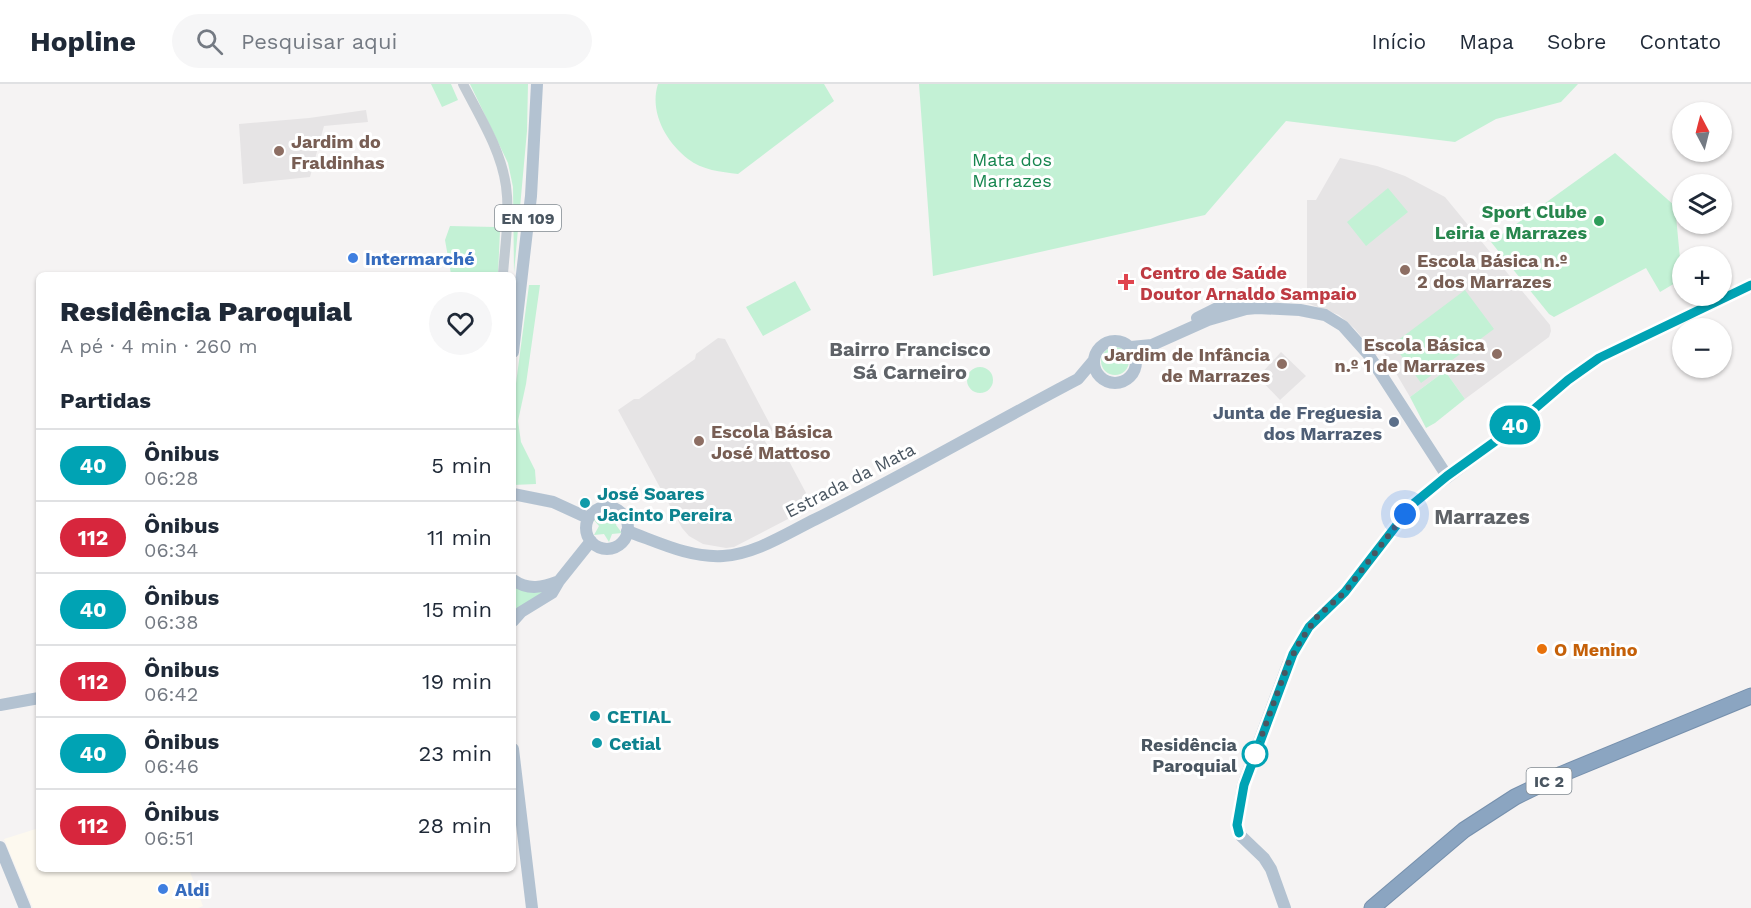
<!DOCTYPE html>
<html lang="pt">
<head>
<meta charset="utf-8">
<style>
	body { margin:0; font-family:"Work Sans",sans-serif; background:#f6f6f7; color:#1f2937; height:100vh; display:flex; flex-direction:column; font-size:22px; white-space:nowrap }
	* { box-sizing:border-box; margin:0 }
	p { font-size:20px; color:#747a83 }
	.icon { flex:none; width:33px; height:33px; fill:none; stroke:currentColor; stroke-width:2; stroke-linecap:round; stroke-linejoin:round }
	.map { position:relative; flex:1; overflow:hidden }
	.details { position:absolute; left:36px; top:188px; width:480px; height:600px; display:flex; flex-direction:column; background:#fff; border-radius:9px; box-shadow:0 2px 4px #0004 }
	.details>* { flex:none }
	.badge { padding:0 12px; border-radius:20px; font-size:21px; line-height:39px }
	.needle { width:39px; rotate:353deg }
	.tools { position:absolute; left:1672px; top:18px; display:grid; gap:12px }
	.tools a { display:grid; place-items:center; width:60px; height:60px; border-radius:50%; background:#fff; box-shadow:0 2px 4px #0004; font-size:30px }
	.you { position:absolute; width:30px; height:30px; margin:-15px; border:4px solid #fff; border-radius:50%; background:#1a73e8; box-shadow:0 0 0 9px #1a73e833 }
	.map>.badge { position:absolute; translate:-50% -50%; box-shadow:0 0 0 3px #fff }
	h2 { padding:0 24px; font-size:22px; line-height:54px }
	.round { display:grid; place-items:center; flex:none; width:63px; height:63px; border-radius:32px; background:#f6f6f7 }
	.headline { display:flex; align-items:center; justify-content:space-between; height:102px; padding:0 24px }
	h1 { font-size:28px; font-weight:800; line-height:45px }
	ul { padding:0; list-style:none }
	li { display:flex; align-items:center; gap:18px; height:72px; padding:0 24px; border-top:2px solid #e0e1e3 }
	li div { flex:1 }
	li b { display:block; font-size:22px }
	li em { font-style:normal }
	li .badge { min-width:66px; font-weight:700; text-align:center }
	header { display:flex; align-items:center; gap:36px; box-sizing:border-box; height:84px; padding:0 30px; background:#fff; border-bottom:2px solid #e0e1e3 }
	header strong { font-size:28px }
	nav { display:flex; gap:33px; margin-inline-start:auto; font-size:21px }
	.search { width:420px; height:54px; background:#f6f6f7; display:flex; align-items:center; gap:15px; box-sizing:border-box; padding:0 21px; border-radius:33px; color:#747a83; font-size:22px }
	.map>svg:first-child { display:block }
	.commercial { fill:#fdf9ef }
	.education { fill:#e6e4e5 }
	.green { fill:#c3f1d5 }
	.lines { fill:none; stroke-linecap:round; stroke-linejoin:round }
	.highway-casing { stroke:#7690ad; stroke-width:17 }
	.minor { stroke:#c1cad2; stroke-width:10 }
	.major { stroke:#b3c2d1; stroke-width:12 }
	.highway { stroke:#8ba5c1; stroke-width:15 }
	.line-casing { stroke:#fff; stroke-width:14 }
	.line { stroke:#00a3b4; stroke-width:9 }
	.walk { stroke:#4a5661; stroke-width:6; stroke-dasharray:0 10.8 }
	.education-dot { fill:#8d6e63; stroke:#fff; stroke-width:2 }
	.leisure-dot { fill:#2e9e5b; stroke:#fff; stroke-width:2 }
	.shop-dot { fill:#3f7fe0; stroke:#fff; stroke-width:2 }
	.health-dot { fill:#e0444e; stroke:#fff; stroke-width:2 }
	.service-dot { fill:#5c6f8a; stroke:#fff; stroke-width:2 }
	.culture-dot { fill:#0f9aa8; stroke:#fff; stroke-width:2 }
	.food-dot { fill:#e8710a; stroke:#fff; stroke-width:2 }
	.stop-dot { fill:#fff; stroke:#00a3b4; stroke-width:3 }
	.labels { text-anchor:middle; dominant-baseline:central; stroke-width:6; stroke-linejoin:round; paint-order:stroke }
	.shield { fill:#fff; stroke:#808990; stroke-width:1.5 }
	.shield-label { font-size:16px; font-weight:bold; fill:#4a5661 }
	.education-label { font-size:18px; font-weight:bold; fill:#785e54; stroke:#fff; text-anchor:start }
	.park-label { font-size:18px; fill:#17864f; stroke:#fff }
	.leisure-label { font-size:18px; font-weight:bold; fill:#27864d; stroke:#fff; text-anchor:end }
	.shop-label { font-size:18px; font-weight:bold; fill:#366cbe; stroke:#fff; text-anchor:start }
	.health-label { font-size:18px; font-weight:bold; fill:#be3a42; stroke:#fff; text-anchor:start }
	.service-label { font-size:18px; font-weight:bold; fill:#4e5e75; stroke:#fff; text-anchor:end }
	.street-label { font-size:18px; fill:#4a5661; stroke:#fff }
	.culture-label { font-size:18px; font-weight:bold; fill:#0d838f; stroke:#fff; text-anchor:start }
	.food-label { font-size:18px; font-weight:bold; fill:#c56008; stroke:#fff; text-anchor:start }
	.stop-label { font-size:18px; font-weight:bold; fill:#4a5661; stroke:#fff; text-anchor:end }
	.neighbourhood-label { font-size:20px; font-weight:bold; fill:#5f6368; stroke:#fff }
	.quarter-label { font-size:21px; font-weight:bold; fill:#5f6368; stroke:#fff }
</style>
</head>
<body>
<header>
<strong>Hopline</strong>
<div class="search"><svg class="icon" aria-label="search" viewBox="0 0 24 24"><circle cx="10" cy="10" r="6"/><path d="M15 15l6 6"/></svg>Pesquisar aqui</div>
<nav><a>Início</a><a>Mapa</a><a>Sobre</a><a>Contato</a></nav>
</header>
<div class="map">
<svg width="1751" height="824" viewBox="0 0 1751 824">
	<rect width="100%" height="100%" fill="#f5f3f3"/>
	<path class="commercial" d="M 39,744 L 39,784 L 189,785 L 203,822 L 198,824 L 33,824 L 4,755 Z"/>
	<path class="education" d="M 366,26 L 368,38 L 324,42 L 310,93 L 243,100 L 239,40 L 309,34 Z
		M 1340,74 L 1377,82 L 1405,92 L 1445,113 L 1550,241 L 1551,247 L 1549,253 L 1465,315 L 1445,287 L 1410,313 L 1383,267 L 1376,271 L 1355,245 L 1339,231 L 1307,219 L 1307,116 L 1316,116 Z
		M 718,254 L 725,255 L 773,346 L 762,352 L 772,369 L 782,364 L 813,422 L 734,463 L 726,464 L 703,460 L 689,452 L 682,444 L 618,326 L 634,315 L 639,315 L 695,275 L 696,270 Z
		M 1281,268 L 1306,292 L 1280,316 L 1258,293 Z"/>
	<path class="green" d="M 431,0 L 451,0 L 458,16 L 442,23 Z
		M 470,0 L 528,0 L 527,47 L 514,189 L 513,103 L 508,79 Z
		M 658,0 L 824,0 L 834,17 L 738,90 C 721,88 702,86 688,75 C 666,58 649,28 658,0 Z
		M 919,0 L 1578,0 L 1561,18 L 1496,35 L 1455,58 L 1286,37 L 1205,131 L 933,192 Z
		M 1615,69 L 1675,122 L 1682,195 L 1660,208 L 1646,184 L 1554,233 L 1549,230 L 1491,158 Z
		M 1388,104 L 1408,128 L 1366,162 L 1347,138 Z
		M 450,142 L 495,143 L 500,147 L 498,190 L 451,190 L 445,156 Z
		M 795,197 L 811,226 L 763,252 L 746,223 Z
		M 529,201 L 540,201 L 526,300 L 518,337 L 521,358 L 535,386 L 536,400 L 513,401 L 513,322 Z
		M 1465,206 L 1494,245 L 1421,299 L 1393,260 Z
		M1101 277a14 14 0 1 1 28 0a14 14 0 1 1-28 0Z
		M967 296a13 13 0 1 1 26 0a13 13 0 1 1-26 0Z
		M 1445,287 L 1465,315 L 1435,339 L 1426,344 L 1410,313 Z
		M 606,428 L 610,434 L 619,433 L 616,441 L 622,449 L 612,450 L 609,458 L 604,450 L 594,451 L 599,442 L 593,435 L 602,435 Z
		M 513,502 L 546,506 L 513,529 Z"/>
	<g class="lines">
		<g class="highway-casing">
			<path id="highway" d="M 1372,824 L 1464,746 L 1515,713 L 1562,690 L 1751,612"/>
		</g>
		<path class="minor" d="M 463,0 C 480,33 501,66 506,102 C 510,131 505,162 503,190"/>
		<path class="major" d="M 1197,234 L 1221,222 L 1239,220
			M1094 278a21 21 0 1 1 42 0a21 21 0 1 1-42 0Z
			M 1131,263 L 1152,261 L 1208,236 L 1246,225 L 1257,224 L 1300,226 L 1325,231 L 1343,242 L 1368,270 L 1447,392
			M 513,268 L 531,112 L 537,0
			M 513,410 L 553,418 L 588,434
			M586 444a21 21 0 1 1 42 0a21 21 0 1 1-42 0Z
			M 627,447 C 658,458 689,474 723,472 C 756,470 787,449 816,435 C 905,391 990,341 1078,295 L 1094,276
			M 513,496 C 529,507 543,503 559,497
			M 513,537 L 521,528 L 552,509 L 559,497 L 591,457
			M 0,621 L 39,614
			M 513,665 L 532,824
			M 0,763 L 25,824
			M 1285,824 L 1271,785 L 1264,774 L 1241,752 L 1237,741 L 1243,701 L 1288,580 L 1309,543 L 1345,508 L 1417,416 L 1504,351 L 1568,296 L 1599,274 L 1751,201"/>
		<use href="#highway" class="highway"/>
	</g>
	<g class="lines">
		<g class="line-casing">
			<path id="line" d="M 1239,749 L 1237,741 L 1244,701 L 1293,570 L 1309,543 L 1345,508 L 1413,420 L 1447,392 L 1504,351 L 1568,296 L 1599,274 L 1751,201"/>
		</g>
		<use href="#line" class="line"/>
		<path class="walk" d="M 1255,670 L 1288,580 L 1301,556 L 1317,533 L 1345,508 L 1405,430"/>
	</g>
	<g class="education-dot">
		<circle cx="279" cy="67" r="6"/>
		<circle cx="1405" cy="186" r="6"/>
		<circle cx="1497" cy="270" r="6"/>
		<circle cx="1282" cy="280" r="6"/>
		<circle cx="699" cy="357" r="6"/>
	</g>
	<circle class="leisure-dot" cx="1599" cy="137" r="6"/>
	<g class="shop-dot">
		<circle cx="353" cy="174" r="6"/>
		<circle cx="163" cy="805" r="6"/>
	</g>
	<path class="health-dot" d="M1123 189h6v6h6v6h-6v6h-6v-6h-6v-6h6z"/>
	<circle class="service-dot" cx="1394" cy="338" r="6"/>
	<g class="culture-dot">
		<circle cx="585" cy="419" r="6"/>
		<circle cx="595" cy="632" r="6"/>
		<circle cx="597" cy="659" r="6"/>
	</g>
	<circle class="food-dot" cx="1542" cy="565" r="6"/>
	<circle class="stop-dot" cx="1255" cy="670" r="12"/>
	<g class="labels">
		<g class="shield">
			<rect x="495" y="121" width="66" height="26" rx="4.5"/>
			<rect x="1526.5" y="684" width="45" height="26" rx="4.5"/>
		</g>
		<g class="shield-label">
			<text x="528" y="134">EN 109</text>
			<text x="1549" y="697">IC 2</text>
		</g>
		<g class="education-label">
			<text x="291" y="57">Jardim do<tspan x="291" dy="21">Fraldinhas</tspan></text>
			<text x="1417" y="176">Escola Básica n.º<tspan x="1417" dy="21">2 dos Marrazes</tspan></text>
			<text x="1485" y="260" text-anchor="end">Escola Básica<tspan x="1485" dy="21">n.º 1 de Marrazes</tspan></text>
			<text x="1270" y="270" text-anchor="end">Jardim de Infância<tspan x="1270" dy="21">de Marrazes</tspan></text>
			<text x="711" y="347">Escola Básica<tspan x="711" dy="21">José Mattoso</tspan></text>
		</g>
		<g class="park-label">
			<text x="1012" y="75">Mata dos<tspan x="1012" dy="21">Marrazes</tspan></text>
		</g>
		<g class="leisure-label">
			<text x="1587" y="127">Sport Clube<tspan x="1587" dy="21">Leiria e Marrazes</tspan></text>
		</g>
		<g class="shop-label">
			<text x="365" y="174">Intermarché</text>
			<text x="175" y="805">Aldi</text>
		</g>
		<g class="health-label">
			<text x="1140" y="188">Centro de Saúde<tspan x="1140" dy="21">Doutor Arnaldo Sampaio</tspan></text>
		</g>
		<g class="service-label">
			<text x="1382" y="328">Junta de Freguesia<tspan x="1382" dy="21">dos Marrazes</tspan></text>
		</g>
		<g class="street-label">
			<text transform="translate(850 396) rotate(-27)">Estrada da Mata</text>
		</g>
		<g class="culture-label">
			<text x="597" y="409">José Soares<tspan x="597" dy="21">Jacinto Pereira</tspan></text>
			<text x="607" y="632">CETIAL</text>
			<text x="609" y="659">Cetial</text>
		</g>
		<g class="food-label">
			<text x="1554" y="565">O Menino</text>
		</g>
		<g class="stop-label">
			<text x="1237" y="660">Residência<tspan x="1237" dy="21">Paroquial</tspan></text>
		</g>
		<g class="neighbourhood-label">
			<text x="910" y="265">Bairro Francisco<tspan x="910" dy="23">Sá Carneiro</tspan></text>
		</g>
		<g class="quarter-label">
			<text x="1482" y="432">Marrazes</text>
		</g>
	</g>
</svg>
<div class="tools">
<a><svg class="needle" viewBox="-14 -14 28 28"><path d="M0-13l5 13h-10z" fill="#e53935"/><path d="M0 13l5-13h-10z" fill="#747a83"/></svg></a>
<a><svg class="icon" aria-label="layers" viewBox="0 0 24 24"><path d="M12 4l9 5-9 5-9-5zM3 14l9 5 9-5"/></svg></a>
<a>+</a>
<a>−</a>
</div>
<div class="you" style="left:1405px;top:430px"></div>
<b class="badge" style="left:1515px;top:341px;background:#00a3b4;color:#fff">40</b>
<section class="details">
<div class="headline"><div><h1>Residência Paroquial</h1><p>A pé · 4 min · 260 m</p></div><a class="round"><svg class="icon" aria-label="heart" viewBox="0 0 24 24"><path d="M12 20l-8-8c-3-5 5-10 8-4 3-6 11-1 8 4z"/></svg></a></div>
<h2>Partidas</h2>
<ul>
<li><span class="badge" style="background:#00a3b4;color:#fff">40</span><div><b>Ônibus</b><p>06:28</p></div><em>5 min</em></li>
<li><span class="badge" style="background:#d7263d;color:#fff">112</span><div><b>Ônibus</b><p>06:34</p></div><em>11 min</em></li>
<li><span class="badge" style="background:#00a3b4;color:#fff">40</span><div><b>Ônibus</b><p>06:38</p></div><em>15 min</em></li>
<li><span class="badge" style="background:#d7263d;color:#fff">112</span><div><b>Ônibus</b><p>06:42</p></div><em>19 min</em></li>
<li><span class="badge" style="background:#00a3b4;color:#fff">40</span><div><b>Ônibus</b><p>06:46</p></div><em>23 min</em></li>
<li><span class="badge" style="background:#d7263d;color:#fff">112</span><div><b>Ônibus</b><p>06:51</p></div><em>28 min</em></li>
</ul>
</section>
</div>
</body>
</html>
